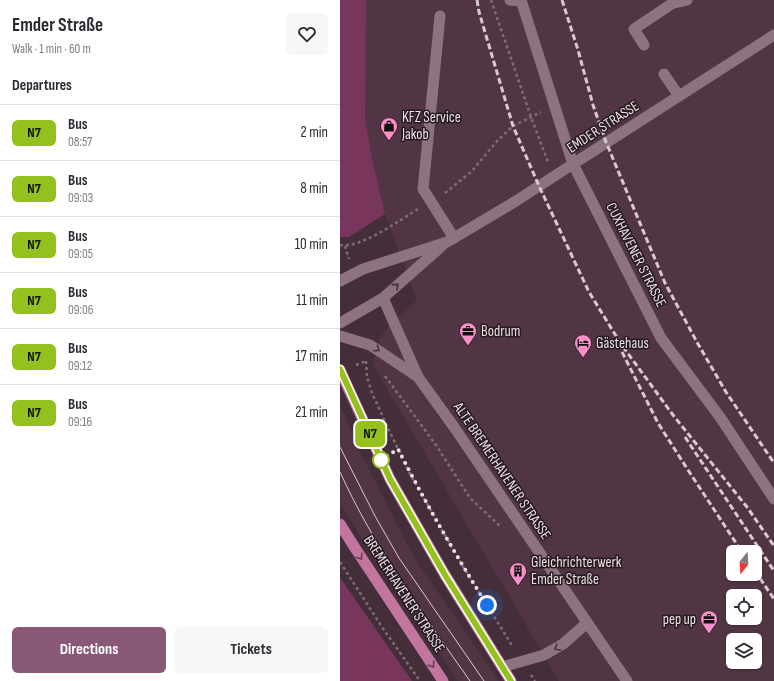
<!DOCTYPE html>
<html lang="en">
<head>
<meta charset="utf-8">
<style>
	body { margin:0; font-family:"Sofia Sans Condensed",sans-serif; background:#f7f7f7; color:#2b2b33; height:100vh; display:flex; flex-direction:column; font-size:15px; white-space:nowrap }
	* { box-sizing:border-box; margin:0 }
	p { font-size:13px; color:#7c7c81 }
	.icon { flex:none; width:22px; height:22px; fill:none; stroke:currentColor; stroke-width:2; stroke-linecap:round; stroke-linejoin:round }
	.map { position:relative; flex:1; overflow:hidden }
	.panel { display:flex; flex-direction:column; background:#fff; width:340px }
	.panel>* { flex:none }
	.badge { padding:0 8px; border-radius:6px; font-size:14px; line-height:26px }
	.needle { width:26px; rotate:197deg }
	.buttons { position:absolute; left:386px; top:545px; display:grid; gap:8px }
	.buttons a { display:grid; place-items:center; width:36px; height:36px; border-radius:6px; background:#fff; box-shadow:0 1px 3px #0004; font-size:20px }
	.you { position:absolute; width:20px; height:20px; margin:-10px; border:3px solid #fff; border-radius:50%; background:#1a73e8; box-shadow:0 0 0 6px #1a73e833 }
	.map>.badge { position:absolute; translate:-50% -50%; box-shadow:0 0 0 2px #fff }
	h2 { padding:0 12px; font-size:15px; line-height:36px }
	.round { display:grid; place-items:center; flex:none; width:42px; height:42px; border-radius:6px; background:#f7f7f7 }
	.headline { display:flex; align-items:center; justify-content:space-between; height:68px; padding:0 12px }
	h1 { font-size:19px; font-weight:700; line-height:30px }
	.cta { display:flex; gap:8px; margin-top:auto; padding:8px 12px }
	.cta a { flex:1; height:46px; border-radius:6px; background:#885876; color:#fff; font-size:16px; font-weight:700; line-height:46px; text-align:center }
	.cta a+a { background:#f7f7f7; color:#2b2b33 }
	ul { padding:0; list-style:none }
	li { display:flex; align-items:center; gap:12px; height:56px; padding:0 12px; border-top:1px solid #e1e1e2 }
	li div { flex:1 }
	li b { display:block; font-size:15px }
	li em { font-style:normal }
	li .badge { min-width:44px; font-weight:700; text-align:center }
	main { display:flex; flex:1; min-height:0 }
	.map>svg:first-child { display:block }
	.built { fill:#523544; fill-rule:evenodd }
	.green { fill:#79365c }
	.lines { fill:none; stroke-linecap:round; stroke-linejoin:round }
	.path { stroke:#7f6c76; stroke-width:2.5; stroke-dasharray:3 3; stroke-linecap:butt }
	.service { stroke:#8c737f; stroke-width:11 }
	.minor { stroke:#8c737f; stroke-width:11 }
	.tertiary { stroke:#8c737f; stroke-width:11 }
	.primary { stroke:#c2769f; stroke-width:11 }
	.tram { stroke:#d8c9d1; stroke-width:1 }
	.rail { stroke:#d8c9d1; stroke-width:3; stroke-dasharray:6 3; stroke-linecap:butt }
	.oneway { stroke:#43353c }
	.oneway2 { stroke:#633f52 }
	.line-casing { stroke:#fff; stroke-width:9 }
	.line { stroke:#95c11f; stroke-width:6 }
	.walk { stroke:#ecdee5; stroke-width:4; stroke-dasharray:0 7.2 }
	.stop-dot { fill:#fff; stroke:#95c11f; stroke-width:2 }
	.labels { text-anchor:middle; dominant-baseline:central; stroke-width:3; stroke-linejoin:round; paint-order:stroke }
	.poi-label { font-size:15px; fill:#ecdee5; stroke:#241a1f; text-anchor:start }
	.street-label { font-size:15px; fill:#ecdee5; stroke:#241a1f }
</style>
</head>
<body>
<main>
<section class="panel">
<div class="headline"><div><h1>Emder Straße</h1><p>Walk · 1 min · 60 m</p></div><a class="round"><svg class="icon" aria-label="heart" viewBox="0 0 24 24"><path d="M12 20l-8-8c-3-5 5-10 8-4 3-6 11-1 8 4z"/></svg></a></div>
<h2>Departures</h2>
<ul>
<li><span class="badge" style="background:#95c11f;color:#111">N7</span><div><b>Bus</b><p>08:57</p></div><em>2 min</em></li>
<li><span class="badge" style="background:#95c11f;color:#111">N7</span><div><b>Bus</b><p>09:03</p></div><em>8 min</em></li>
<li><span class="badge" style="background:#95c11f;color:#111">N7</span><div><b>Bus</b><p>09:05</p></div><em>10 min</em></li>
<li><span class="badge" style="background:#95c11f;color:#111">N7</span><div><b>Bus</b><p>09:06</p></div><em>11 min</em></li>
<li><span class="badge" style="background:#95c11f;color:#111">N7</span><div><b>Bus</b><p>09:12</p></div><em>17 min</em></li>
<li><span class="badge" style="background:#95c11f;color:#111">N7</span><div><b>Bus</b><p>09:16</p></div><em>21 min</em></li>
</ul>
<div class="cta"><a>Directions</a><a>Tickets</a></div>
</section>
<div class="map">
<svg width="434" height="681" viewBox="0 0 434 681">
	<rect width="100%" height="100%" fill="#432e39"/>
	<path class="built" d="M 0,0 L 434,0 L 434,681 L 219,681 L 33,365 L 38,343 L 45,330 L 77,300 L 45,214 L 9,237 L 0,237 ZM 393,552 L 415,552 L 415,574 L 393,574 ZM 393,596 L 415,596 L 415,618 L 393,618 ZM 393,640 L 415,640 L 415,662 L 393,662 Z
		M 0,404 L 20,451 L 73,556 L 159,681 L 118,681 L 30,553 L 0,502 Z"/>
	<path class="green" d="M 0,0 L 26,0 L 25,119 L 32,159 L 45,214 L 9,237 L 0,237 Z
		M 0,579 L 1,579 L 72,681 L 0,681 Z"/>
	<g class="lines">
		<path class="path" d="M 151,0 L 191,117 L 208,162
			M 105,193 L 131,172 L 158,140 L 173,126 L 201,112
			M 0,245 C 20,249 60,220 78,209
			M 5,246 L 9,259
			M 26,361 L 27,377 L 32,393 L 47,426 L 69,472 L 122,565 L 173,647
			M 16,365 L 26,361
			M 45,376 L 96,445 L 130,498 L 161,527
			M 0,562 L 42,627 L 80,681
			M 191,675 L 195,681"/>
		<path class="service" d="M 170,0 L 181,1
			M 100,16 L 83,189 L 114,238
			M 304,45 L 294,29 L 333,3 L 347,0
			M 324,74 L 339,96
			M 43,298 L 78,377 L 114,427 L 287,681
			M 0,336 L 30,345 L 78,377
			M 162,667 L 204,655 L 223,644 L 247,623"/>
		<path class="minor" d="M 434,35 L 233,164 L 321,338 L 380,417 L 434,499"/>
		<path class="tertiary" d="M 0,281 L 23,269 L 107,242 L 176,201 L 233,164 L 181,0
			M 0,323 L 43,298 L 103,245"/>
		<path class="primary" d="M 0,370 L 50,479 L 105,575 L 171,681
			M 0,524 L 15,548 L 103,681"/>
		<path class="tram" d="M 0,447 L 35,516 L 59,558 L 144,681
			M 0,472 C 34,547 83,614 130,681"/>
		<path class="rail" d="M 137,0 L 139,12 L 173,126 L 199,186 L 249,292 L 281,344 L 333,415 L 407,507 L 434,546
			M 222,0 L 238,50 L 253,105 L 266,142 L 325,283 L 358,344 L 386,392 L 434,463
			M 282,352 L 318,423 L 348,470 L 402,552
			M 345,437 L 434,571
			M 415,571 L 434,599"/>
	</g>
	<defs><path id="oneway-chevron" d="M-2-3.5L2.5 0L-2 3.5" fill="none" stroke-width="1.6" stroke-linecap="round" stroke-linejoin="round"/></defs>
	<g class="oneway">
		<use href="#oneway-chevron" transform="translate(56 286) rotate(-41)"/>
		<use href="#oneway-chevron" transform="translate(37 349) rotate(34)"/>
		<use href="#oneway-chevron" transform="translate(217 648) rotate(149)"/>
	</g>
	<g class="oneway2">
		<use href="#oneway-chevron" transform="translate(20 557) rotate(57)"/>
		<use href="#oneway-chevron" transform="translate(92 665) rotate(56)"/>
	</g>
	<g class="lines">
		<g class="line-casing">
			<path id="line" d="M 0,369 L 50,479 L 105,575 L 171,681"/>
		</g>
		<use href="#line" class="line"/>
		<path class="walk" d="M 41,460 L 58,449 C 85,502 115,554 147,605"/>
	</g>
	<defs>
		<g id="shop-pin" transform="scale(0.9)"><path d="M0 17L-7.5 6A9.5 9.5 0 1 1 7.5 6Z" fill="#f98fc8" stroke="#241a1f"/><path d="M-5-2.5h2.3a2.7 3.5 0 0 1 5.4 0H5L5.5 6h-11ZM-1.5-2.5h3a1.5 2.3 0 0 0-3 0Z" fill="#111"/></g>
		<g id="office-pin" transform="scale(0.9)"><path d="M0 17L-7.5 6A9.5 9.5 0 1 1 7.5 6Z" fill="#f98fc8" stroke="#241a1f"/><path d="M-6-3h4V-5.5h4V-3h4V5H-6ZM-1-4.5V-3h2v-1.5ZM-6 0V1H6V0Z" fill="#111"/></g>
		<g id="hotel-pin" transform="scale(0.9)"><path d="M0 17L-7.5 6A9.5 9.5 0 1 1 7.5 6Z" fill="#f98fc8" stroke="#241a1f"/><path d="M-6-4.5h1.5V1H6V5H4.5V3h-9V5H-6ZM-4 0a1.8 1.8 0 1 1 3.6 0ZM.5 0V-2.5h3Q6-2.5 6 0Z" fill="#111"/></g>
		<g id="building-pin" transform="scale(0.9)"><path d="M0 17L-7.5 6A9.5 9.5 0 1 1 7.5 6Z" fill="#f98fc8" stroke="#241a1f"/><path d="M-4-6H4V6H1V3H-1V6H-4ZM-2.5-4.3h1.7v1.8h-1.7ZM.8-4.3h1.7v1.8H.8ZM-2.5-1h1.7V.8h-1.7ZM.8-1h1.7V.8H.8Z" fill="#111"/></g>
	</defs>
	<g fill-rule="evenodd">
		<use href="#shop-pin" x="49" y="126"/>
		<use href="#office-pin" x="128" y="331"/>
		<use href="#hotel-pin" x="243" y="343"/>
		<use href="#building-pin" x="178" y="571"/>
		<use href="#office-pin" x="369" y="619"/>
	</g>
	<circle class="stop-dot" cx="41" cy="460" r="8"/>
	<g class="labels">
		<g class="poi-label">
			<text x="62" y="117">KFZ Service<tspan x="62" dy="17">Jakob</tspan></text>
			<text x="141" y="331">Bodrum</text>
			<text x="256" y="343">Gästehaus</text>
			<text x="191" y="562">Gleichrichterwerk<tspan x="191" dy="17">Emder Straße</tspan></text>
			<text x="356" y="619" text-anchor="end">pep up</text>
		</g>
		<g class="street-label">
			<text transform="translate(263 127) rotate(-33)">EMDER STRASSE</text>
			<text transform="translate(296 255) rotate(63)">CUXHAVENER STRASSE</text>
			<text transform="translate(162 471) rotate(56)">ALTE BREMERHAVENER STRASSE</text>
			<text transform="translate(64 594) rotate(57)">BREMERHAVENER STRASSE</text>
		</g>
	</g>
</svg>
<div class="buttons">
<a><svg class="needle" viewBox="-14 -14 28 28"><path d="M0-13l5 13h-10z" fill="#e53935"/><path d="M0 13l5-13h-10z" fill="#7c7c81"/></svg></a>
<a><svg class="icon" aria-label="locate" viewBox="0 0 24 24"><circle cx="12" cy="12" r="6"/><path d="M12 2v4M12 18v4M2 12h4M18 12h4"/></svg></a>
<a><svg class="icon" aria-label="layers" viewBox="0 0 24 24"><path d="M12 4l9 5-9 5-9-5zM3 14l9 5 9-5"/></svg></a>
</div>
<div class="you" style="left:147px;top:605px"></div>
<b class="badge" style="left:30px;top:434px;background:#95c11f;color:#111">N7</b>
</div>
</main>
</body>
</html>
